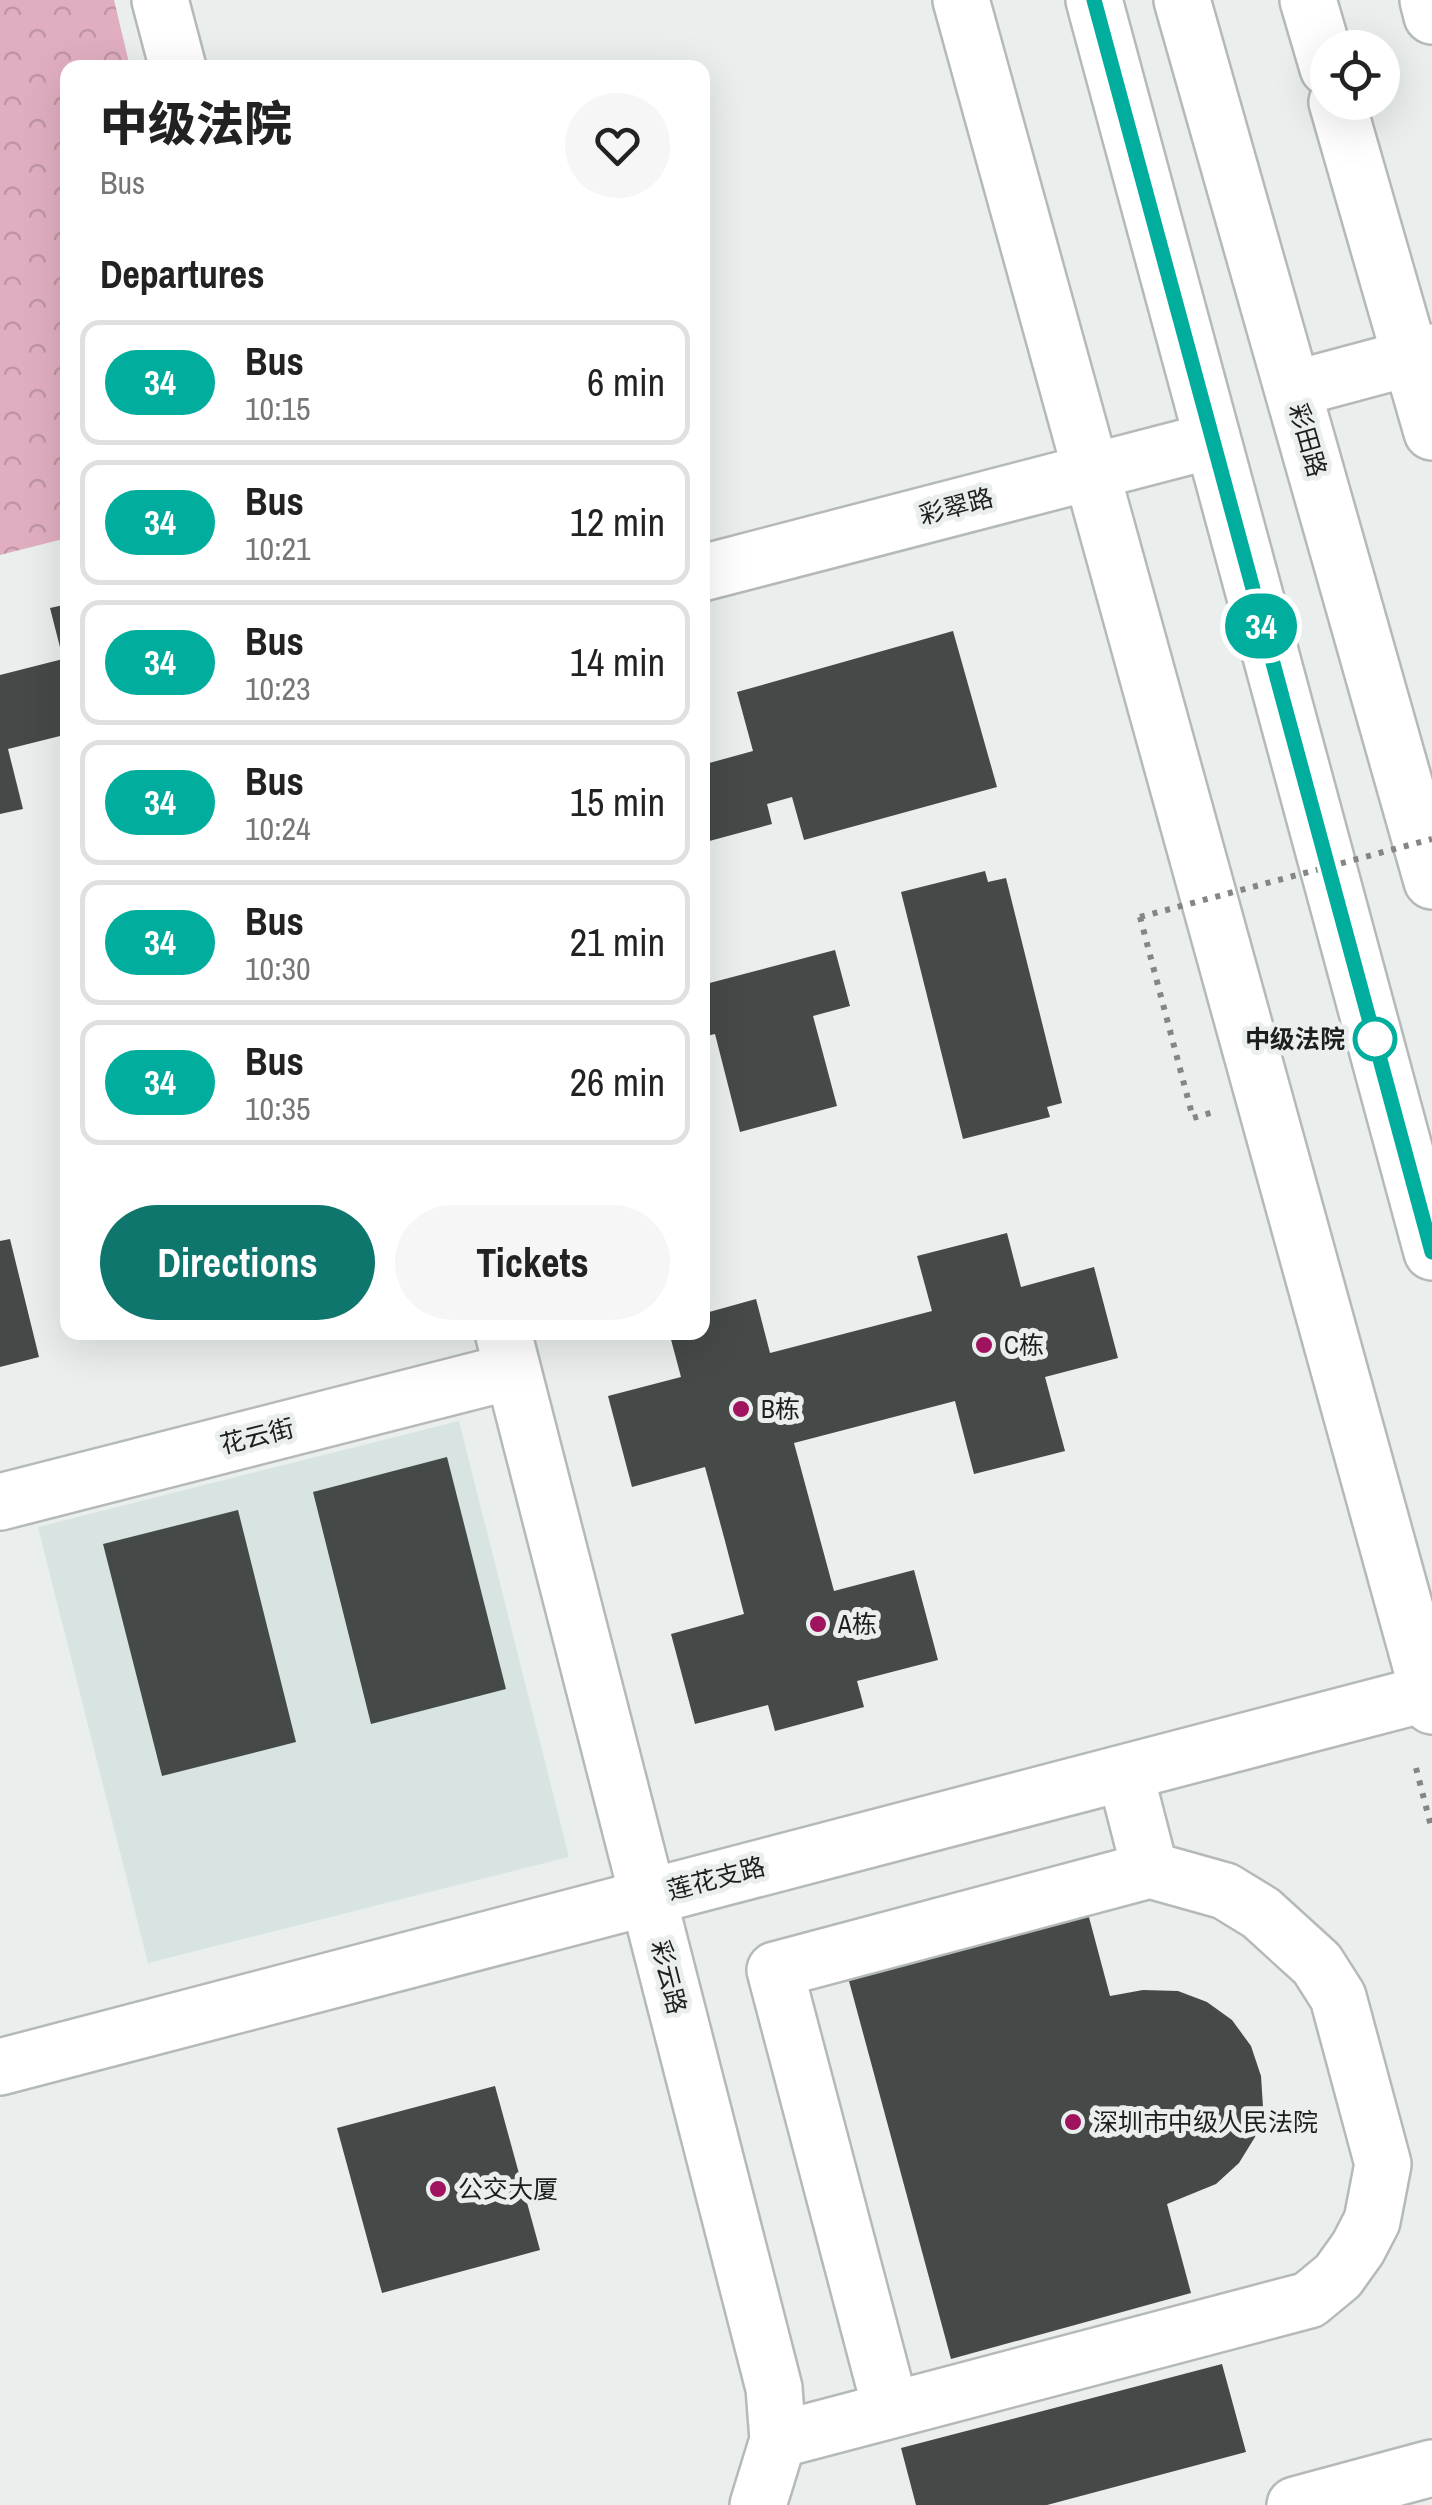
<!DOCTYPE html>
<html lang="en">
<head>
<meta charset="utf-8">
<style>
	body { margin:0; font-family:"Archivo Narrow","Noto Sans SC",sans-serif; background:#f6f6f6; color:#222; height:100vh; display:flex; flex-direction:column; font-size:38px; white-space:nowrap }
	* { box-sizing:border-box; margin:0 }
	p { font-size:32px; color:#767676 }
	.icon { flex:none; width:55px; height:55px; fill:none; stroke:currentColor; stroke-width:2; stroke-linecap:round; stroke-linejoin:round }
	.map { position:relative; flex:1; overflow:hidden }
	.details { position:absolute; left:60px; top:60px; width:650px; height:1280px; display:flex; flex-direction:column; background:#fff; border-radius:20px; box-shadow:0 10px 40px #0002 }
	.details>* { flex:none }
	.badge { padding:0 20px; border-radius:32px; font-size:35px; line-height:65px }
	.buttons { position:absolute; left:1310px; top:30px; display:grid; gap:20px }
	.buttons a { display:grid; place-items:center; width:90px; height:90px; border-radius:50%; background:#fff; box-shadow:0 10px 40px #0002; font-size:50px }
	.map>.badge { position:absolute; translate:-50% -50%; box-shadow:0 0 0 5px #fff }
	h2 { padding:0 40px; font-size:38px; line-height:90px }
	.round { display:grid; place-items:center; flex:none; width:105px; height:105px; border-radius:52px; background:#f6f6f6 }
	.overview { display:flex; align-items:center; justify-content:space-between; height:170px; padding:0 40px }
	h1 { font-size:48px; font-weight:800; line-height:75px }
	.action { display:flex; gap:20px; margin-top:auto; padding:20px 40px }
	.action a { flex:1; height:115px; border-radius:60px; background:#0f766e; color:#fff; font-size:40px; font-weight:800; line-height:115px; text-align:center }
	.action a+a { background:#f6f6f6; color:#222 }
	ul { padding:0; list-style:none }
	li { display:flex; align-items:center; gap:30px; height:125px; margin:0 20px 15px; padding:0 20px; border:5px solid #e0e0e0; border-radius:20px }
	li div { flex:1 }
	li b { display:block; font-size:38px }
	li em { font-style:normal }
	li .badge { min-width:110px; font-weight:700; text-align:center }
	.map>svg:first-child { display:block }
	.built { fill:#d7e4e2 }
	.park { fill:url(#park-crowns) }
	.building { fill:#454948 }
	.lines { fill:none; stroke-linecap:round; stroke-linejoin:round }
	.minor-casing { stroke:#b5b9b8; stroke-width:60 }
	.major-casing { stroke:#b5b9b8; stroke-width:60 }
	.path { stroke:#838685; stroke-width:6; stroke-dasharray:5 8; stroke-linecap:butt }
	.minor { stroke:#fff; stroke-width:55 }
	.major { stroke:#fff; stroke-width:55 }
	.path-bridge { stroke:#838685; stroke-width:6; stroke-dasharray:5 8; stroke-linecap:butt }
	.line-casing { stroke:#fff; stroke-width:22 }
	.line { stroke:#01ad9c; stroke-width:15 }
	.stop-dot { fill:#fff; stroke:#01ad9c; stroke-width:5 }
	.poi-dot { fill:#9f135f; stroke:#eaeeed; stroke-width:4 }
	.labels { text-anchor:middle; dominant-baseline:central; stroke-width:10; stroke-linejoin:round; paint-order:stroke }
	.street-label { font-size:25px; fill:#1d1f1e; stroke:#eaeeed }
	.stop-label { font-size:25px; font-weight:bold; fill:#1d1f1e; stroke:#eaeeed; text-anchor:end }
	.poi-label { font-size:25px; fill:#1d1f1e; stroke:#eaeeed; text-anchor:start }
</style>
</head>
<body>
<div class="map">
<svg width="1432" height="2505" viewBox="0 0 1432 2505">
	<defs>
		<pattern id="park-crowns" width="20" height="18" patternUnits="userSpaceOnUse" patternTransform="scale(2.5)"><rect width="20" height="18" fill="#e1aec1"/><path d="M2 6a3 3 0 1 1 6 0M12 15a3 3 0 1 1 6 0" fill="none" stroke="#c195a5"/></pattern>
	</defs>
	<rect width="100%" height="100%" fill="#eaeeed"/>
	<path class="built" d="M 459,1421 L 569,1857 L 148,1963 L 38,1527 Z"/>
	<path class="park" d="M 0,0 L 114,0 L 130,67 L 68,68 L 67,538 L 0,555 Z"/>
	<path class="building" d="M 68,604 L 68,734 L 8,749 L 23,809 L 0,814 L 0,675 L 63,659 L 50,608 Z
		M 953,631 L 997,787 L 804,840 L 792,797 L 767,804 L 772,824 L 702,843 L 702,765 L 753,751 L 737,692 Z
		M 985,871 L 988,882 L 1006,878 L 1062,1103 L 1047,1107 L 1050,1117 L 963,1139 L 901,892 Z
		M 835,950 L 850,1006 L 813,1016 L 837,1106 L 740,1132 L 715,1034 L 702,1037 L 702,985 Z
		M 1007,1233 L 1021,1287 L 1094,1267 L 1118,1358 L 1045,1377 L 1065,1451 L 974,1474 L 955,1401 L 794,1443 L 834,1591 L 914,1570 L 938,1660 L 857,1681 L 864,1707 L 775,1731 L 768,1705 L 695,1724 L 671,1634 L 744,1614 L 725,1541 L 705,1467 L 632,1487 L 608,1396 L 681,1377 L 669,1332 L 702,1332 L 702,1314 L 756,1299 L 770,1353 L 932,1311 L 917,1256 Z
		M 10,1239 L 39,1357 L 0,1367 L 0,1241 Z
		M 447,1457 L 506,1689 L 371,1724 L 313,1492 Z
		M 238,1510 L 296,1742 L 162,1776 L 103,1544 Z
		M 1086,1906 L 1110,1996 L 1143,1990 L 1178,1991 L 1207,2002 L 1232,2020 L 1251,2046 L 1261,2076 L 1263,2107 L 1255,2137 L 1239,2163 L 1216,2184 L 1167,2204 L 1191,2293 L 951,2359 L 846,1970 Z
		M 495,2086 L 540,2250 L 382,2293 L 337,2128 Z
		M 1222,2364 L 1246,2452 L 1047,2505 L 916,2505 L 901,2448 Z"/>
	<g class="lines">
		<g class="minor-casing">
			<path id="minor" d="M 160,0 L 178,68
				M 961,0 L 1432,1706
				M 1308,0 L 1328,68
				M 1428,0 L 1432,16
				M 1337,102 L 1432,432
				M 1294,389 L 1432,352
				M 702,573 L 1210,441
				M 503,1332 L 774,2388 L 778,2440 L 758,2505
				M 0,1502 L 513,1371
				M 1125,1773 L 1150,1870
				M 778,2440 L 1309,2300 L 1338,2276 L 1358,2248 L 1372,2221 L 1383,2164 L 1338,1997 L 1317,1964 L 1261,1913 L 1225,1891 L 1150,1870 L 775,1970 L 891,2410
				M 1295,2505 L 1432,2468"/>
		</g>
		<g class="major-casing">
			<path id="major" d="M 1094,0 L 1432,1252
				M 1182,0 L 1432,881
				M 0,2067 L 1432,1692"/>
		</g>
		<path class="path" d="M 1140,917 L 1193,1118 L 1217,1111
			M 1416,1768 L 1432,1830"/>
		<use href="#minor" class="minor"/>
		<use href="#major" class="major"/>
		<path class="path-bridge" d="M 1140,917 L 1432,839"/>
	</g>
	<g class="lines">
		<g class="line-casing">
			<path id="line" d="M 1094,0 L 1432,1252"/>
		</g>
		<use href="#line" class="line"/>
	</g>
	<circle class="stop-dot" cx="1375" cy="1039" r="20"/>
	<g class="poi-dot">
		<circle cx="984" cy="1345" r="10"/>
		<circle cx="741" cy="1409" r="10"/>
		<circle cx="818" cy="1624" r="10"/>
		<circle cx="1073" cy="2122" r="10"/>
		<circle cx="438" cy="2189" r="10"/>
	</g>
	<g class="labels">
		<g class="street-label">
			<text transform="translate(1308 440) rotate(74)">彩田路</text>
			<text transform="translate(956 506) rotate(-15)">彩翠路</text>
			<text transform="translate(257 1436) rotate(-14)">花云街</text>
			<text transform="translate(716 1878) rotate(-15)">莲花支路</text>
			<text transform="translate(669 1977) rotate(76)">彩云路</text>
		</g>
		<g class="stop-label">
			<text x="1345" y="1039">中级法院</text>
		</g>
		<g class="poi-label">
			<text x="1004" y="1345">C栋</text>
			<text x="761" y="1409">B栋</text>
			<text x="838" y="1624">A栋</text>
			<text x="1093" y="2122">深圳市中级人民法院</text>
			<text x="458" y="2189">公交大厦</text>
		</g>
	</g>
</svg>
<div class="buttons">
<a><svg class="icon" aria-label="locate" viewBox="0 0 24 24"><circle cx="12" cy="12" r="6"/><path d="M12 2v4M12 18v4M2 12h4M18 12h4"/></svg></a>
</div>
<b class="badge" style="left:1261px;top:626px;background:#01ad9c;color:#fff">34</b>
<section class="details">
<div class="overview"><div><h1>中级法院</h1><p>Bus</p></div><a class="round"><svg class="icon" aria-label="heart" viewBox="0 0 24 24"><path d="M12 20l-8-8c-3-5 5-10 8-4 3-6 11-1 8 4z"/></svg></a></div>
<h2>Departures</h2>
<ul>
<li><span class="badge" style="background:#01ad9c;color:#fff">34</span><div><b>Bus</b><p>10:15</p></div><em>6 min</em></li>
<li><span class="badge" style="background:#01ad9c;color:#fff">34</span><div><b>Bus</b><p>10:21</p></div><em>12 min</em></li>
<li><span class="badge" style="background:#01ad9c;color:#fff">34</span><div><b>Bus</b><p>10:23</p></div><em>14 min</em></li>
<li><span class="badge" style="background:#01ad9c;color:#fff">34</span><div><b>Bus</b><p>10:24</p></div><em>15 min</em></li>
<li><span class="badge" style="background:#01ad9c;color:#fff">34</span><div><b>Bus</b><p>10:30</p></div><em>21 min</em></li>
<li><span class="badge" style="background:#01ad9c;color:#fff">34</span><div><b>Bus</b><p>10:35</p></div><em>26 min</em></li>
</ul>
<div class="action"><a>Directions</a><a>Tickets</a></div>
</section>
</div>
</body>
</html>
